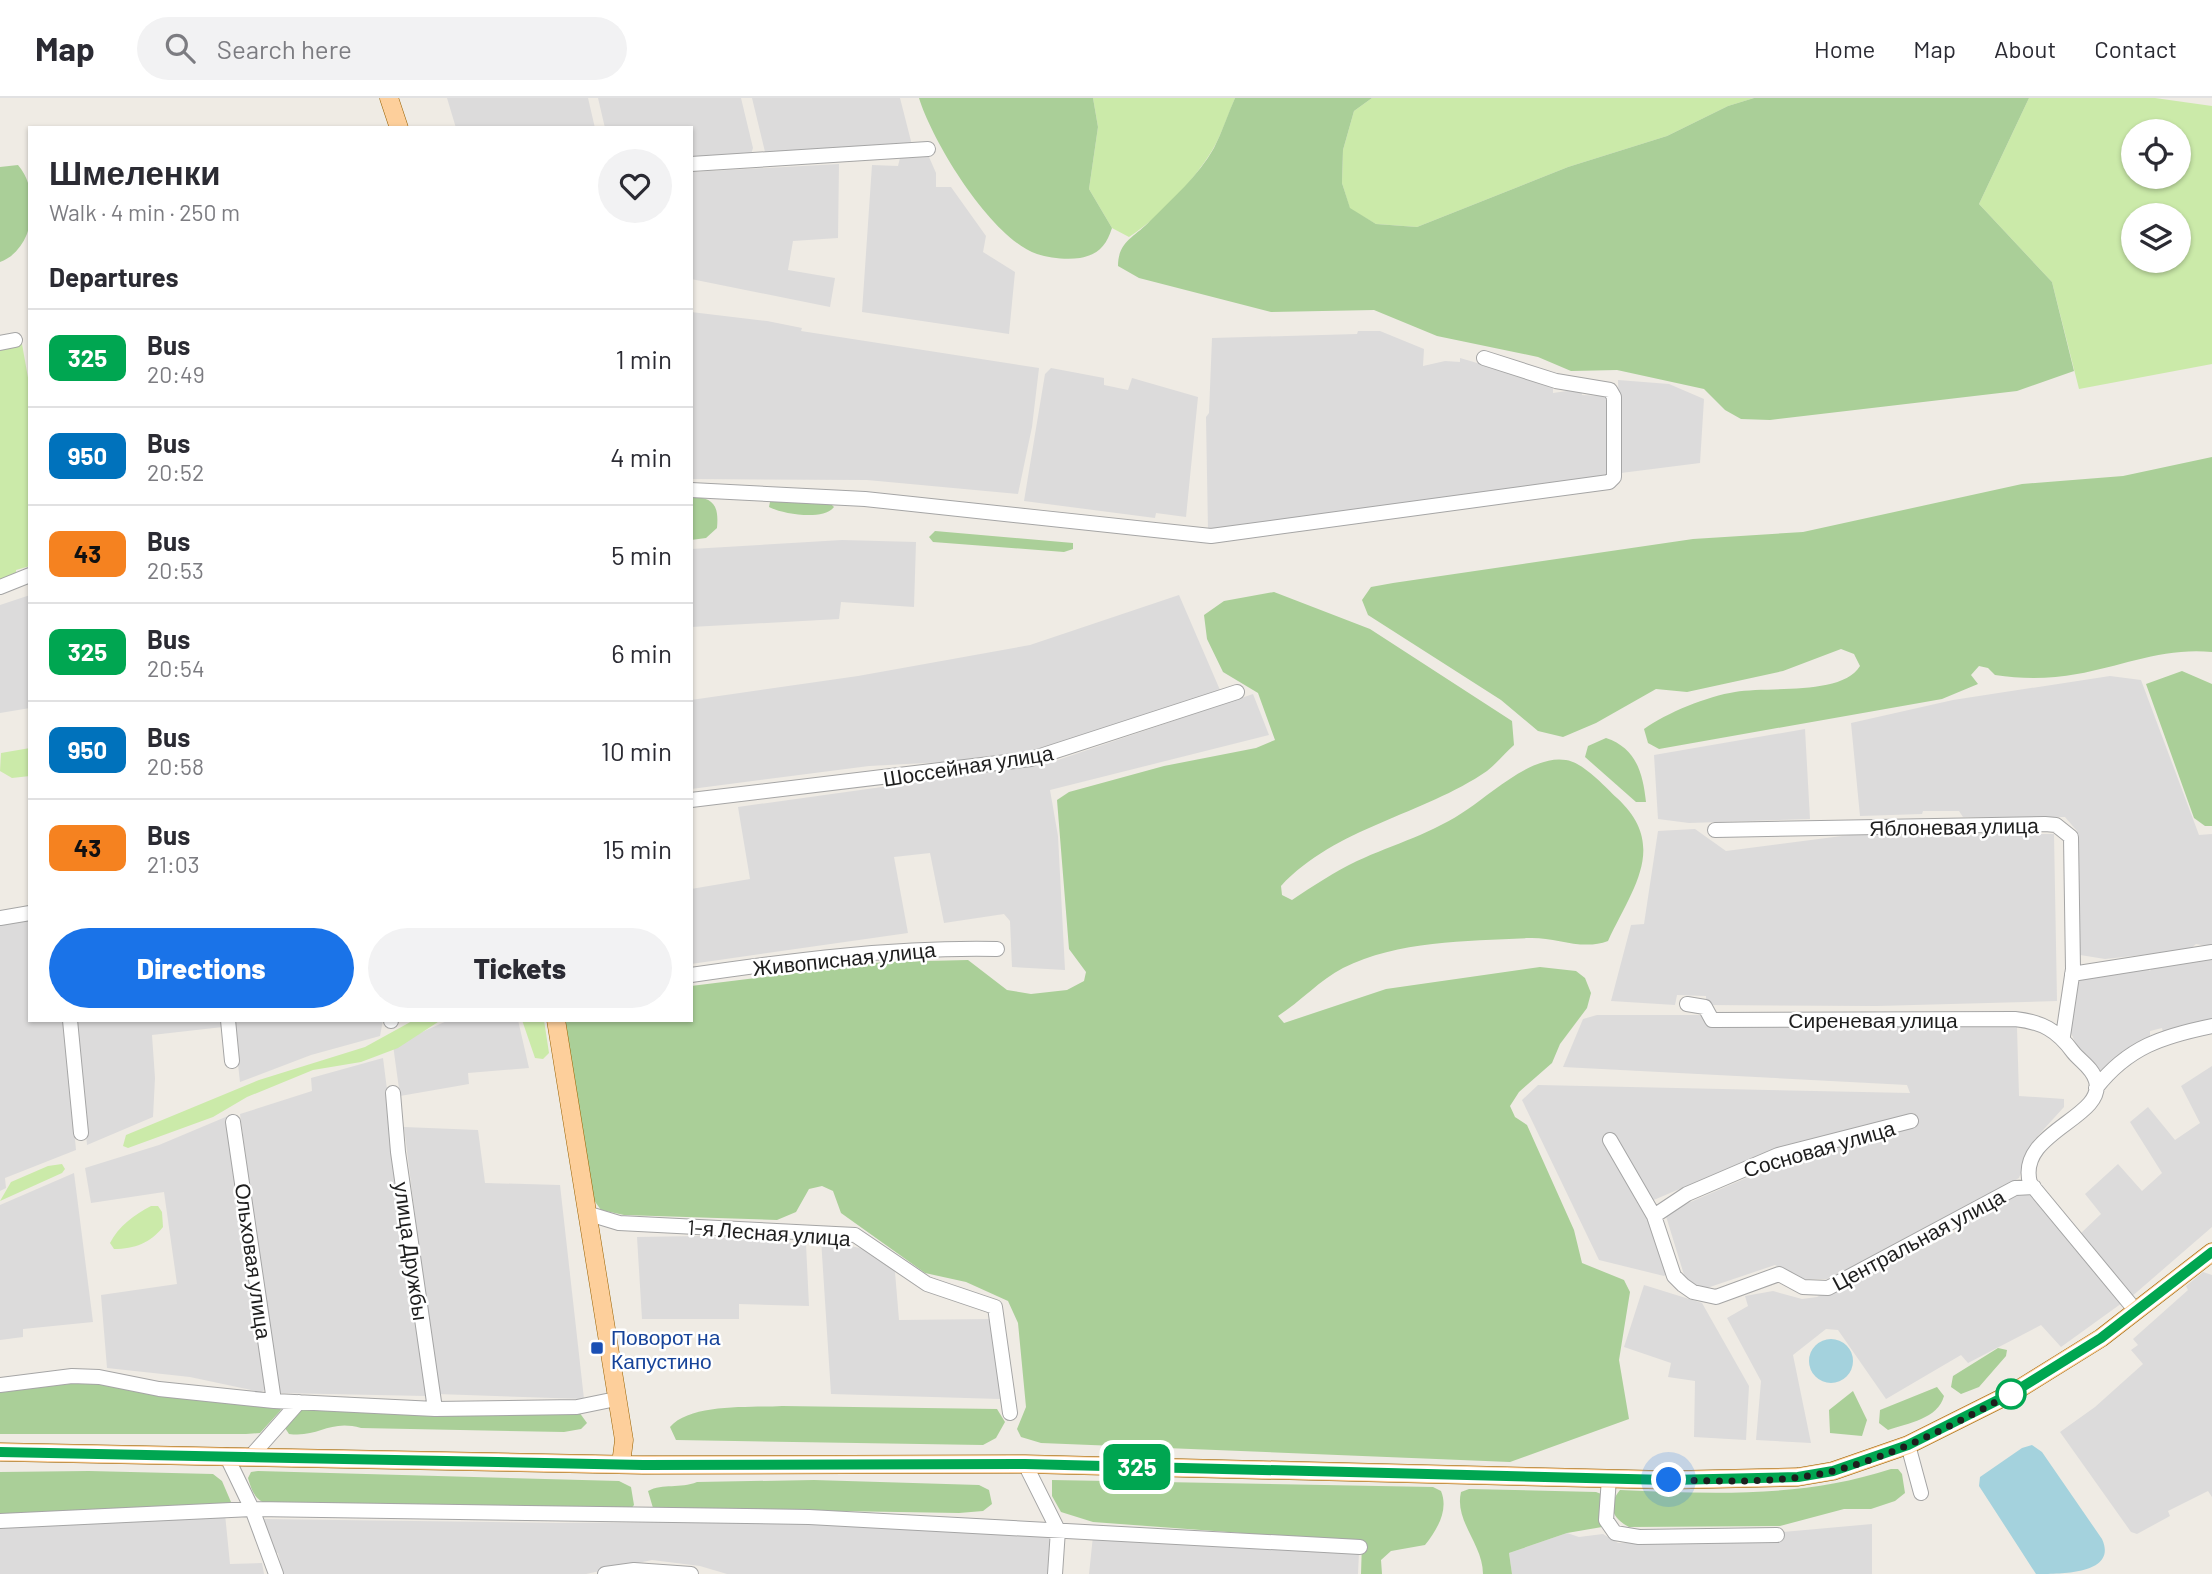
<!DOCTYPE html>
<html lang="en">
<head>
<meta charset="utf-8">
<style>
	body { margin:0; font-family:Barlow,sans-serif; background:#f2f2f3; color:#2b2b33; height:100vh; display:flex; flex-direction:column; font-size:26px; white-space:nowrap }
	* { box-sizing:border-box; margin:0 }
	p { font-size:23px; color:#7c7c81 }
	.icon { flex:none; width:38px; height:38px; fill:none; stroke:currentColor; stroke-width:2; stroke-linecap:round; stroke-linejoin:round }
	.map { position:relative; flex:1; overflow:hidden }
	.side { position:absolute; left:28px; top:28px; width:665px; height:896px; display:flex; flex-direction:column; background:#fff; border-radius:0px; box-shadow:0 2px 5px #0004 }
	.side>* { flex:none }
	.badge { padding:0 14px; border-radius:10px; font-size:24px; line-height:46px }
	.controls { position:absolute; left:2121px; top:21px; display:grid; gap:14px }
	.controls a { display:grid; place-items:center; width:70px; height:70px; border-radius:50%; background:#fff; box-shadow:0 2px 5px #0004; font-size:35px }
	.you { position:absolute; width:35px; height:35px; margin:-18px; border:5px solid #fff; border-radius:50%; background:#1a73e8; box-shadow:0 0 0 10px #1a73e833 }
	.map>.badge { position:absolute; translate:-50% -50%; box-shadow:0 0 0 4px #fff }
	h2 { padding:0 21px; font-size:26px; line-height:63px }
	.round { display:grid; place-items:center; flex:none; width:74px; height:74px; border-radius:37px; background:#f2f2f3 }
	.summary { display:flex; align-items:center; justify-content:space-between; height:119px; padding:0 21px }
	h1 { font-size:33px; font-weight:800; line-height:52px }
	.cta { display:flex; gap:14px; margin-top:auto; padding:14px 21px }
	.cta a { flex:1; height:80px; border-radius:42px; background:#1a73e8; color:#fff; font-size:28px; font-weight:800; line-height:80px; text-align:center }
	.cta a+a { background:#f2f2f3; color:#2b2b33 }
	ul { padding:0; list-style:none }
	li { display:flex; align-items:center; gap:21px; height:98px; padding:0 21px; border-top:2px solid #e1e1e2 }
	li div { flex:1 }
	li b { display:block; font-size:26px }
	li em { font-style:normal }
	li .badge { min-width:77px; font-weight:700; text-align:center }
	header { display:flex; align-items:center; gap:42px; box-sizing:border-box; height:98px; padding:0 35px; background:#fff; border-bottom:2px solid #e1e1e2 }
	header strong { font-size:33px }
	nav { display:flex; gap:38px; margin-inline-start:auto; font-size:24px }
	.search { width:490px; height:63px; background:#f2f2f3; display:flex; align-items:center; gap:18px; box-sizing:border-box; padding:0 24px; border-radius:38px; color:#7c7c81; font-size:26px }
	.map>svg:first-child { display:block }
	.residential { fill:#dcdbdb }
	.grass { fill:#cbeaa9; fill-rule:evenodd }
	.forest { fill:#aacf98 }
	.water { fill:#a4d2dd }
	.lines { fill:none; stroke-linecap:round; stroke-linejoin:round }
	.minor-casing { stroke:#a5a5a5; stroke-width:16 }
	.major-casing { stroke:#986100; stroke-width:19 }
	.minor { stroke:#fff; stroke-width:14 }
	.major { stroke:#fdcf9b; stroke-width:18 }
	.line-casing { stroke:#fff; stroke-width:16 }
	.line { stroke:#00a651; stroke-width:10 }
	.walk { stroke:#1e1e1e; stroke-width:7; stroke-dasharray:0 12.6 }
	.transit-dot { fill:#1a4fb4; stroke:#fff; stroke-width:2.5 }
	.stop-dot { fill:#fff; stroke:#00a651; stroke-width:3.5 }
	.labels { text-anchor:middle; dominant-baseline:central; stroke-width:5; stroke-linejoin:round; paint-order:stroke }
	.street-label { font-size:21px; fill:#1e1e1e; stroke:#fff }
	.transit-label { font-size:21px; fill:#164399; stroke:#fff; text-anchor:start }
</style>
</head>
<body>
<header>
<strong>Map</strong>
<div class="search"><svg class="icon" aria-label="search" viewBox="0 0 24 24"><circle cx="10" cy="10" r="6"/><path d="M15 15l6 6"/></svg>Search here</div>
<nav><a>Home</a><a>Map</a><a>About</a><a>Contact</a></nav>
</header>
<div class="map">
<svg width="2212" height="1476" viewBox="0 0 2212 1476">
	<rect width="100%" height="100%" fill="#efebe4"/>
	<path class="residential" d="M 447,0 L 588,0 L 595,30 L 456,30 Z
		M 598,0 L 741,0 L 753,50 L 750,59 L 691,59 L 691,30 L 605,30 Z
		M 752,0 L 900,0 L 912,47 L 766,58 Z
		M 929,59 L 936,75 L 936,89 L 951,89 L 986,138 L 983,154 L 1015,174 L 1009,236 L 862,214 L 872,67 L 898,68 L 900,60 Z
		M 839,66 L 838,140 L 793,143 L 788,172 L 835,180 L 830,209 L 691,181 L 691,74 Z
		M 691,214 L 767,223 L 802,230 L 801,233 L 1039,270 L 1032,329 L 1018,396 L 867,382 L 691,381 Z
		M 1358,233 L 1380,233 L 1424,251 L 1423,268 L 1445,263 L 1460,264 L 1460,260 L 1553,287 L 1553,295 L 1581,291 L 1582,297 L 1604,298 L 1611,303 L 1610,371 L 1606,377 L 1208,433 L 1206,319 L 1209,315 L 1212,240 L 1357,236 Z
		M 1051,270 L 1104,280 L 1104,287 L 1128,292 L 1132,280 L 1198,299 L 1186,419 L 1156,415 L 1155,420 L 1024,403 L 1045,276 Z
		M 1618,282 L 1669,286 L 1704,301 L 1700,365 L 1621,375 Z
		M 842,442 L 916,444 L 914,509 L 841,504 L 839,521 L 691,529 L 691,451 Z
		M 30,497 L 30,610 L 0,615 L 0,507 Z
		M 1179,497 L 1220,592 L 1044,651 L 944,664 L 869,668 L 691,691 L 691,602 L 858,578 L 1030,547 Z
		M 2110,578 L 2141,582 L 2199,737 L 2212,736 L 2212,849 L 2196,846 L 2189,852 L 2105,861 L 2074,856 L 2077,733 L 2065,719 L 1963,719 L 1959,713 L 1923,713 L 1922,716 L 1860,718 L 1851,625 L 1953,602 Z
		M 1253,596 L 1269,637 L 1050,692 L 1058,738 L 1065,872 L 1012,869 L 1010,823 L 1004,816 L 944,825 L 930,755 L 894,759 L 908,835 L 691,866 L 691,791 L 750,781 L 738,709 L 1046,666 Z
		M 1805,631 L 1810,721 L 1689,725 L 1658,721 L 1654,657 Z
		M 1695,731 L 1726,753 L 1865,735 L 2054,736 L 2057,903 L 1877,908 L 1706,907 L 1706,898 L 1677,897 L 1675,907 L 1611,903 L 1631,827 L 1644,826 L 1658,733 Z
		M 30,822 L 30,922 L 64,922 L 76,1052 L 5,1080 L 6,1090 L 0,1093 L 0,826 Z
		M 2212,860 L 2212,922 L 2163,934 L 2162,930 L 2150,933 L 2150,939 L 2099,974 L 2078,951 L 2068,928 L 2073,891 L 2082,879 L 2145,869 L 2150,873 L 2154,867 Z
		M 1597,917 L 1706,917 L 2017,929 L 2019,998 L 2064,1001 L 2064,1009 L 2034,1042 L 2019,1080 L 1899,1146 L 1827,1181 L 1802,1181 L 1775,1167 L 1704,1191 L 1691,1187 L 1685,1180 L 1665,1115 L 1793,1060 L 1917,1024 L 1914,1015 L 1776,1050 L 1649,1104 L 1611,1034 L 1603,1037 L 1639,1108 L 1643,1109 L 1666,1176 L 1664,1178 L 1599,1162 L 1522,1002 L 1538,987 L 1910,995 L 1907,987 L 1563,969 L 1583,921 Z
		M 75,922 L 223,922 L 223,929 L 152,937 L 155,980 L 153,1019 L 87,1047 Z
		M 233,922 L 383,922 L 380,938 L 311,957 L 240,984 Z
		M 449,922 L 518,922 L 529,970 L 468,975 L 469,986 L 400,998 L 393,947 Z
		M 383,960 L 426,1298 L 278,1295 L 240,1016 L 312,993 L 311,980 Z
		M 2212,968 L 2212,1129 L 2130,1200 L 2079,1137 L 2101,1116 L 2085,1096 L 2118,1066 L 2142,1093 L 2162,1075 L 2130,1024 L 2148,1009 L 2175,1042 L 2200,1025 L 2181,988 Z
		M 228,1018 L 268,1290 L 261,1294 L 190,1279 L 107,1270 L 101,1197 L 177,1186 L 164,1094 L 91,1105 L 85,1070 L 159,1047 Z
		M 404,1029 L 478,1032 L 485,1085 L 560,1087 L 584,1301 L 437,1296 Z
		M 74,1075 L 93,1224 L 23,1231 L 23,1239 L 0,1242 L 0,1107 Z
		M 2029,1094 L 2122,1205 L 2061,1249 L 2041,1227 L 1968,1265 L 1961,1257 L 1886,1301 L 1838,1232 L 1826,1231 L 1793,1257 L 1811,1345 L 1756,1342 L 1761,1283 L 1727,1220 L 1748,1208 L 1745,1198 L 1773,1193 L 1802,1201 L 1817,1199 L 1921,1145 L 1925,1150 L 1961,1131 L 1959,1127 L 2013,1096 Z
		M 699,1138 L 806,1146 L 809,1208 L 739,1206 L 739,1221 L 642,1221 L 637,1139 Z
		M 821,1141 L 868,1152 L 895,1174 L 899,1222 L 993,1221 L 1000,1301 L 831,1296 Z
		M 2203,1174 L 2212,1177 L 2212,1399 L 2208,1393 L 2168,1413 L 2170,1418 L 2137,1436 L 2131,1434 L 2060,1334 L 2095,1309 L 2143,1266 L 2131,1252 L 2138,1247 L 2133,1241 L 2188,1192 L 2186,1188 Z
		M 1644,1187 L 1702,1205 L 1749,1288 L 1746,1342 L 1694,1339 L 1695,1283 L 1668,1279 L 1671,1265 L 1624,1249 Z
		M 225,1416 L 230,1466 L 262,1465 L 264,1476 L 0,1476 L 0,1428 Z
		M 262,1421 L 557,1425 L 789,1423 L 1017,1437 L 1050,1439 L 1048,1476 L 727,1476 L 700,1468 L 652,1462 L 586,1476 L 283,1476 L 278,1455 L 273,1454 Z
		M 1872,1426 L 1872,1476 L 1512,1476 L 1509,1455 L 1567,1435 L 1579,1439 L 1603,1436 L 1618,1445 L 1783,1443 L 1783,1434 Z
		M 1093,1438 L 1359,1454 L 1358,1476 L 1089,1476 Z"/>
	<path class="grass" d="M 1093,0 L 1235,0 C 1228,17 1222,35 1213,51 C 1193,84 1161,118 1129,139 L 1112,130 L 1089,91 L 1098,29 Z
		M 1372,0 L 1754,0 L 1728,8 L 1667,38 L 1568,69 L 1417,129 L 1376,126 L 1350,111 L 1342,85 L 1343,52 L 1354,13 Z
		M 2029,0 L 2155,0 L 2212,8 L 2212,266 L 2079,291 L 2052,184 L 1979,106 ZM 2133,33 L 2179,33 L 2179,79 L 2133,79 ZM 2133,117 L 2179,117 L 2179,163 L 2133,163 Z
		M 22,246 L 30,291 L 30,468 L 16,472 L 16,477 L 0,483 L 0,250 Z
		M 30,650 L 30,678 L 12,680 L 0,673 L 1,655 Z
		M 414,922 L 441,922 L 398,950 L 361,964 L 313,972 L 247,999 L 213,1019 L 128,1050 L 123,1048 L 126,1037 L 259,982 L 365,949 Z
		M 522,922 L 544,922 L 549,955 L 543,961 L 535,960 Z
		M 62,1066 L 65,1071 L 62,1075 L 0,1103 L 11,1084 L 48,1068 Z
		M 151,1108 L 158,1108 L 162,1114 L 163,1129 C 150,1145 135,1151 114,1151 L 110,1145 C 118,1129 135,1116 151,1108 Z"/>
	<path class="forest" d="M 919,0 L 1093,0 L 1098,29 L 1089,91 L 1112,130 C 1106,148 1099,156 1080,160 C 1067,162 1049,160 1037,156 C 991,140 933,45 919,0 Z
		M 1235,0 L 1372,0 L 1354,13 L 1343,52 L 1342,85 L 1350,110 L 1376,126 L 1417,129 L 1568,69 L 1667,38 L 1728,8 L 1754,0 L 2029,0 L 1979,106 L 2052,184 L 2074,273 L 2017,293 L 1770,322 L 1741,321 L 1725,312 L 1704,291 L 1617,272 L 1571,273 L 1538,259 L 1437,238 L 1374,212 L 1271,214 L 1139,180 L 1118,168 C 1118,143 1135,139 1150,123 C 1172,101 1199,77 1214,50 C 1222,34 1228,16 1235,0 Z
		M 18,67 C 41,93 36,151 0,164 L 0,69 Z
		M 2212,359 L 2212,554 C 2165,549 2122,568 2077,576 C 2050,581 2022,581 1995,577 L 1988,570 L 1979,568 L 1971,577 L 1978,586 L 1942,601 L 1659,651 L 1648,645 L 1644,631 C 1666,615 1708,598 1735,594 C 1768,588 1842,598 1860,568 L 1854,556 L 1841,551 L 1783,573 L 1687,594 L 1656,591 L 1596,625 L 1563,639 L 1538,633 L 1501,602 L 1368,517 L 1362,502 L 1371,489 L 1393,485 L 1693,441 L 1803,434 L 2022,386 L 2123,378 Z
		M 691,399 C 714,399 719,408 717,430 L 706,440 L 691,442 Z
		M 804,403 L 829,404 L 834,409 C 824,423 782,416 769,409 L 770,404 Z
		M 935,433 L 1073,445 L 1073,451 L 1064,454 L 933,444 L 929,439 Z
		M 1274,494 L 1370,531 L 1512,623 L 1514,647 C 1505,655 1496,666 1487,673 C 1423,717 1336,729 1281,788 L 1282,797 L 1292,802 C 1313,788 1334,774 1357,763 C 1394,746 1434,735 1468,711 C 1492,695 1534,656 1566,662 C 1584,665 1604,688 1617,700 C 1669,748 1632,791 1608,843 C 1582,853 1556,839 1529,840 C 1468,843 1399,842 1343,870 C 1321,881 1300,904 1278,918 L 1284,925 L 1386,891 L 1540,869 L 1576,873 L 1585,880 L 1591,895 L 1587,910 L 1560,946 L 1552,965 L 1519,994 L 1510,1008 L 1515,1019 L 1527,1027 L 1574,1132 L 1582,1165 L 1624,1182 L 1630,1194 L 1619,1262 L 1629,1321 L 1510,1364 L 1041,1345 L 1021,1339 L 1017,1331 L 1026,1309 L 1018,1225 L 1008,1203 L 966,1184 L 925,1175 L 841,1115 L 833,1093 L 822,1088 L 809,1091 L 796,1114 L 777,1122 L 624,1117 L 601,1112 L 591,1098 L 562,922 L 691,922 L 691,888 L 884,864 L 968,862 L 1007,892 L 1031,896 L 1067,892 L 1084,883 L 1086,874 L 1069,851 L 1057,702 L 1069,694 L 1164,668 L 1256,650 L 1275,642 L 1258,595 L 1223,574 L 1207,541 L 1204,517 L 1224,503 Z
		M 2182,573 L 2212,586 L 2212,728 L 2205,728 L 2194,720 L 2146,586 Z
		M 1606,640 C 1636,650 1643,675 1646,704 L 1636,704 L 1585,659 L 1588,648 Z
		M 1998,1250 L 2007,1252 L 2006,1258 L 1979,1289 L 1961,1296 L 1951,1289 L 1953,1278 Z
		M 97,1283 L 278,1307 L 281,1312 L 260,1335 L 246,1336 L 0,1336 L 0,1295 L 3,1293 Z
		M 1937,1289 L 1944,1298 C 1938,1321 1908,1325 1888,1332 L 1879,1325 L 1880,1312 Z
		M 1853,1293 L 1867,1322 L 1862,1338 L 1830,1335 L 1829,1312 Z
		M 307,1308 L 579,1314 L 587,1325 L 581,1331 L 564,1334 L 361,1330 C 329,1321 319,1340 289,1336 L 285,1330 L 297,1314 Z
		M 782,1308 L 997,1311 L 1005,1324 L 996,1340 L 983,1347 L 676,1342 L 670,1329 C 691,1305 751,1310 782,1308 Z
		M 1891,1371 L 1898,1371 L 1902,1376 L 1905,1395 L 1895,1403 L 1871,1411 L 1844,1411 L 1780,1428 L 1629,1429 C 1612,1420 1607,1408 1620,1392 C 1712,1396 1802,1400 1891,1371 Z
		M 89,1373 L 213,1376 L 222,1383 L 231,1404 L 225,1408 L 0,1416 L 0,1374 Z
		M 258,1373 L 619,1383 L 631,1389 L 634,1407 L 629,1413 L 269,1407 C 255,1402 252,1394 248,1380 L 251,1374 Z
		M 814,1382 L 979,1387 L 989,1392 L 992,1406 L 983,1413 L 959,1415 L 653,1410 L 648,1393 C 663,1385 680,1391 697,1384 Z
		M 1052,1382 L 1433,1389 L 1441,1393 C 1449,1412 1437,1432 1425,1447 L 1391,1453 L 1381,1462 L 1382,1476 L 1361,1476 L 1362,1444 L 1093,1424 L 1061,1414 L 1052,1398 Z
		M 1469,1391 L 1596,1394 L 1604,1397 L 1602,1429 L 1567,1435 L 1509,1455 L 1512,1476 L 1483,1476 C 1483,1446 1454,1423 1461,1394 Z"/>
	<path class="water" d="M1809 1263a22 22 0 1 1 44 0a22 22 0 1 1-44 0Z
		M 2032,1347 L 2042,1354 L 2102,1441 C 2118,1476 2062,1476 2036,1476 L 1979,1388 L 1980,1379 L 2022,1350 Z"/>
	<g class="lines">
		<g class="minor-casing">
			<path id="minor" d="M 691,66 L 928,51
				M 0,245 L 15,242
				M 691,392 L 865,401 L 1211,438 L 1609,384 L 1614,379 L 1614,299 L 1610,292 L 1556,283 L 1484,260
				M 0,489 L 30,477
				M 691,702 L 1031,661 L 1237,594
				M 1715,732 L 2045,726 L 2056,727 L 2071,739 L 2073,871 L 2063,938
				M 0,820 L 30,815
				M 2072,876 L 2212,854
				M 691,877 C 793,862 894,849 997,851
				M 1687,906 L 1705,909 L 1712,922 L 2015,921 C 2042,924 2057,932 2073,954 C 2080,963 2093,970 2096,983 C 2106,1020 2016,1034 2030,1085 L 2136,1213
				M 70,922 L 81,1035
				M 228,922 L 232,963
				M 391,922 L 391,923
				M 2096,990 C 2128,949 2163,938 2212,928
				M 393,995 L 398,1054 L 435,1311
				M 233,1024 L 274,1303
				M 1610,1042 L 1654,1118 L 1674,1178 L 1683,1187 L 1693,1194 L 1716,1199 L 1779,1176 L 1803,1189 L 1828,1190 L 2015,1090 L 2034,1089
				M 586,1115 L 619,1125 L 855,1137 L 927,1186 L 995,1209 L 1010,1315
				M 1654,1118 L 1687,1096 L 1778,1057 L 1911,1023
				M 0,1287 L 72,1278 L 99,1279 L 159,1291 L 274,1303 L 435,1311 L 577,1309 L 616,1301
				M 1908,1347 L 1921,1395
				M 226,1357 L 252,1411 L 276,1476
				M 252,1357 L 299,1304
				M 1025,1366 L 1058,1432 L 1055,1476
				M 1609,1380 L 1606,1422 L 1615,1435 L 1639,1439 L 1777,1437
				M 0,1423 L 252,1411 L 809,1419 L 1360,1449
				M 605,1476 L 634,1472 L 691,1476"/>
		</g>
		<g class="major-casing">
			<path id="major" d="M 389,0 L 399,30
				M 556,922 L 624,1342 L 621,1366
				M 0,1354 L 643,1367 L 1025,1366 L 1669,1382 L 1798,1379 L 1833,1373 L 1908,1347 L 2014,1294 L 2101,1240 L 2212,1154"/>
		</g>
		<use href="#minor" class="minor"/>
		<use href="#major" class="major"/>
	</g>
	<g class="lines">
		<g class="line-casing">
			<path id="line" d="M 0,1354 L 643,1367 L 1025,1366 L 1669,1382 L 1798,1379 L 1833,1373 L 1908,1347 L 2014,1294 L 2101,1240 L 2212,1154"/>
		</g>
		<use href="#line" class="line"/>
		<path class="walk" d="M 1669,1382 C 1723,1383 1780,1386 1833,1373 C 1897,1357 1957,1325 2014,1294 L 2011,1296"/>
	</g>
	<rect class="transit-dot" x="590" y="1243" width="14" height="14" rx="3.5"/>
	<circle class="stop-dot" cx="2011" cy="1296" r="14"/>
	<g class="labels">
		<g class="street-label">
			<text transform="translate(968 667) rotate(-9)">Шоссейная улица</text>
			<text transform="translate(1954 728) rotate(-1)">Яблоневая улица</text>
			<text transform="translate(844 860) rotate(-6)">Живописная улица</text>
			<text x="1873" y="921">Сиреневая улица</text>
			<text transform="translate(1819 1050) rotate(-16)">Сосновая улица</text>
			<text transform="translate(769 1134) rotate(4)">1-я Лесная улица</text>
			<text transform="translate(1918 1141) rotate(-28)">Центральная улица</text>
			<text transform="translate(412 1153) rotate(82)">улица Дружбы</text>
			<text transform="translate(254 1163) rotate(82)">Ольховая улица</text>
		</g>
		<g class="transit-label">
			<text x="611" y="1238">Поворот на<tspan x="611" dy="24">Капустино</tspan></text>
		</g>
	</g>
</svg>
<div class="controls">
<a><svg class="icon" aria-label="locate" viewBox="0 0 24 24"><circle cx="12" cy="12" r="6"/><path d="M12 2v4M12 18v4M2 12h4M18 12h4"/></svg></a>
<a><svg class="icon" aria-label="layers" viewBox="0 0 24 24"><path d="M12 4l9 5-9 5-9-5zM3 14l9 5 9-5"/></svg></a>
</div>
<div class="you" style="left:1669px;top:1382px"></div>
<b class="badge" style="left:1137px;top:1369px;background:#00a651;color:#fff">325</b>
<section class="side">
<div class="summary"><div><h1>Шмеленки</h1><p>Walk · 4 min · 250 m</p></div><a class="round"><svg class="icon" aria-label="heart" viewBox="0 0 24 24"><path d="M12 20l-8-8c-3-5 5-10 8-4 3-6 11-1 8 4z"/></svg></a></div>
<h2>Departures</h2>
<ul>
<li><span class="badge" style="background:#00a651;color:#fff">325</span><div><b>Bus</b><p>20:49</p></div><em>1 min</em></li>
<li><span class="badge" style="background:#0072bc;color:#fff">950</span><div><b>Bus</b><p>20:52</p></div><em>4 min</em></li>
<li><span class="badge" style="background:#f58220;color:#111">43</span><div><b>Bus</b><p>20:53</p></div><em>5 min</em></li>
<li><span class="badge" style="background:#00a651;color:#fff">325</span><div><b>Bus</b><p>20:54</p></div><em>6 min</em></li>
<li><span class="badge" style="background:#0072bc;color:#fff">950</span><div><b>Bus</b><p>20:58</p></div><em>10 min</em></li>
<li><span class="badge" style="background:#f58220;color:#111">43</span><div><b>Bus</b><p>21:03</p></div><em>15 min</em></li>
</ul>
<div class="cta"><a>Directions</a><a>Tickets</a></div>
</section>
</div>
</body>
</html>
